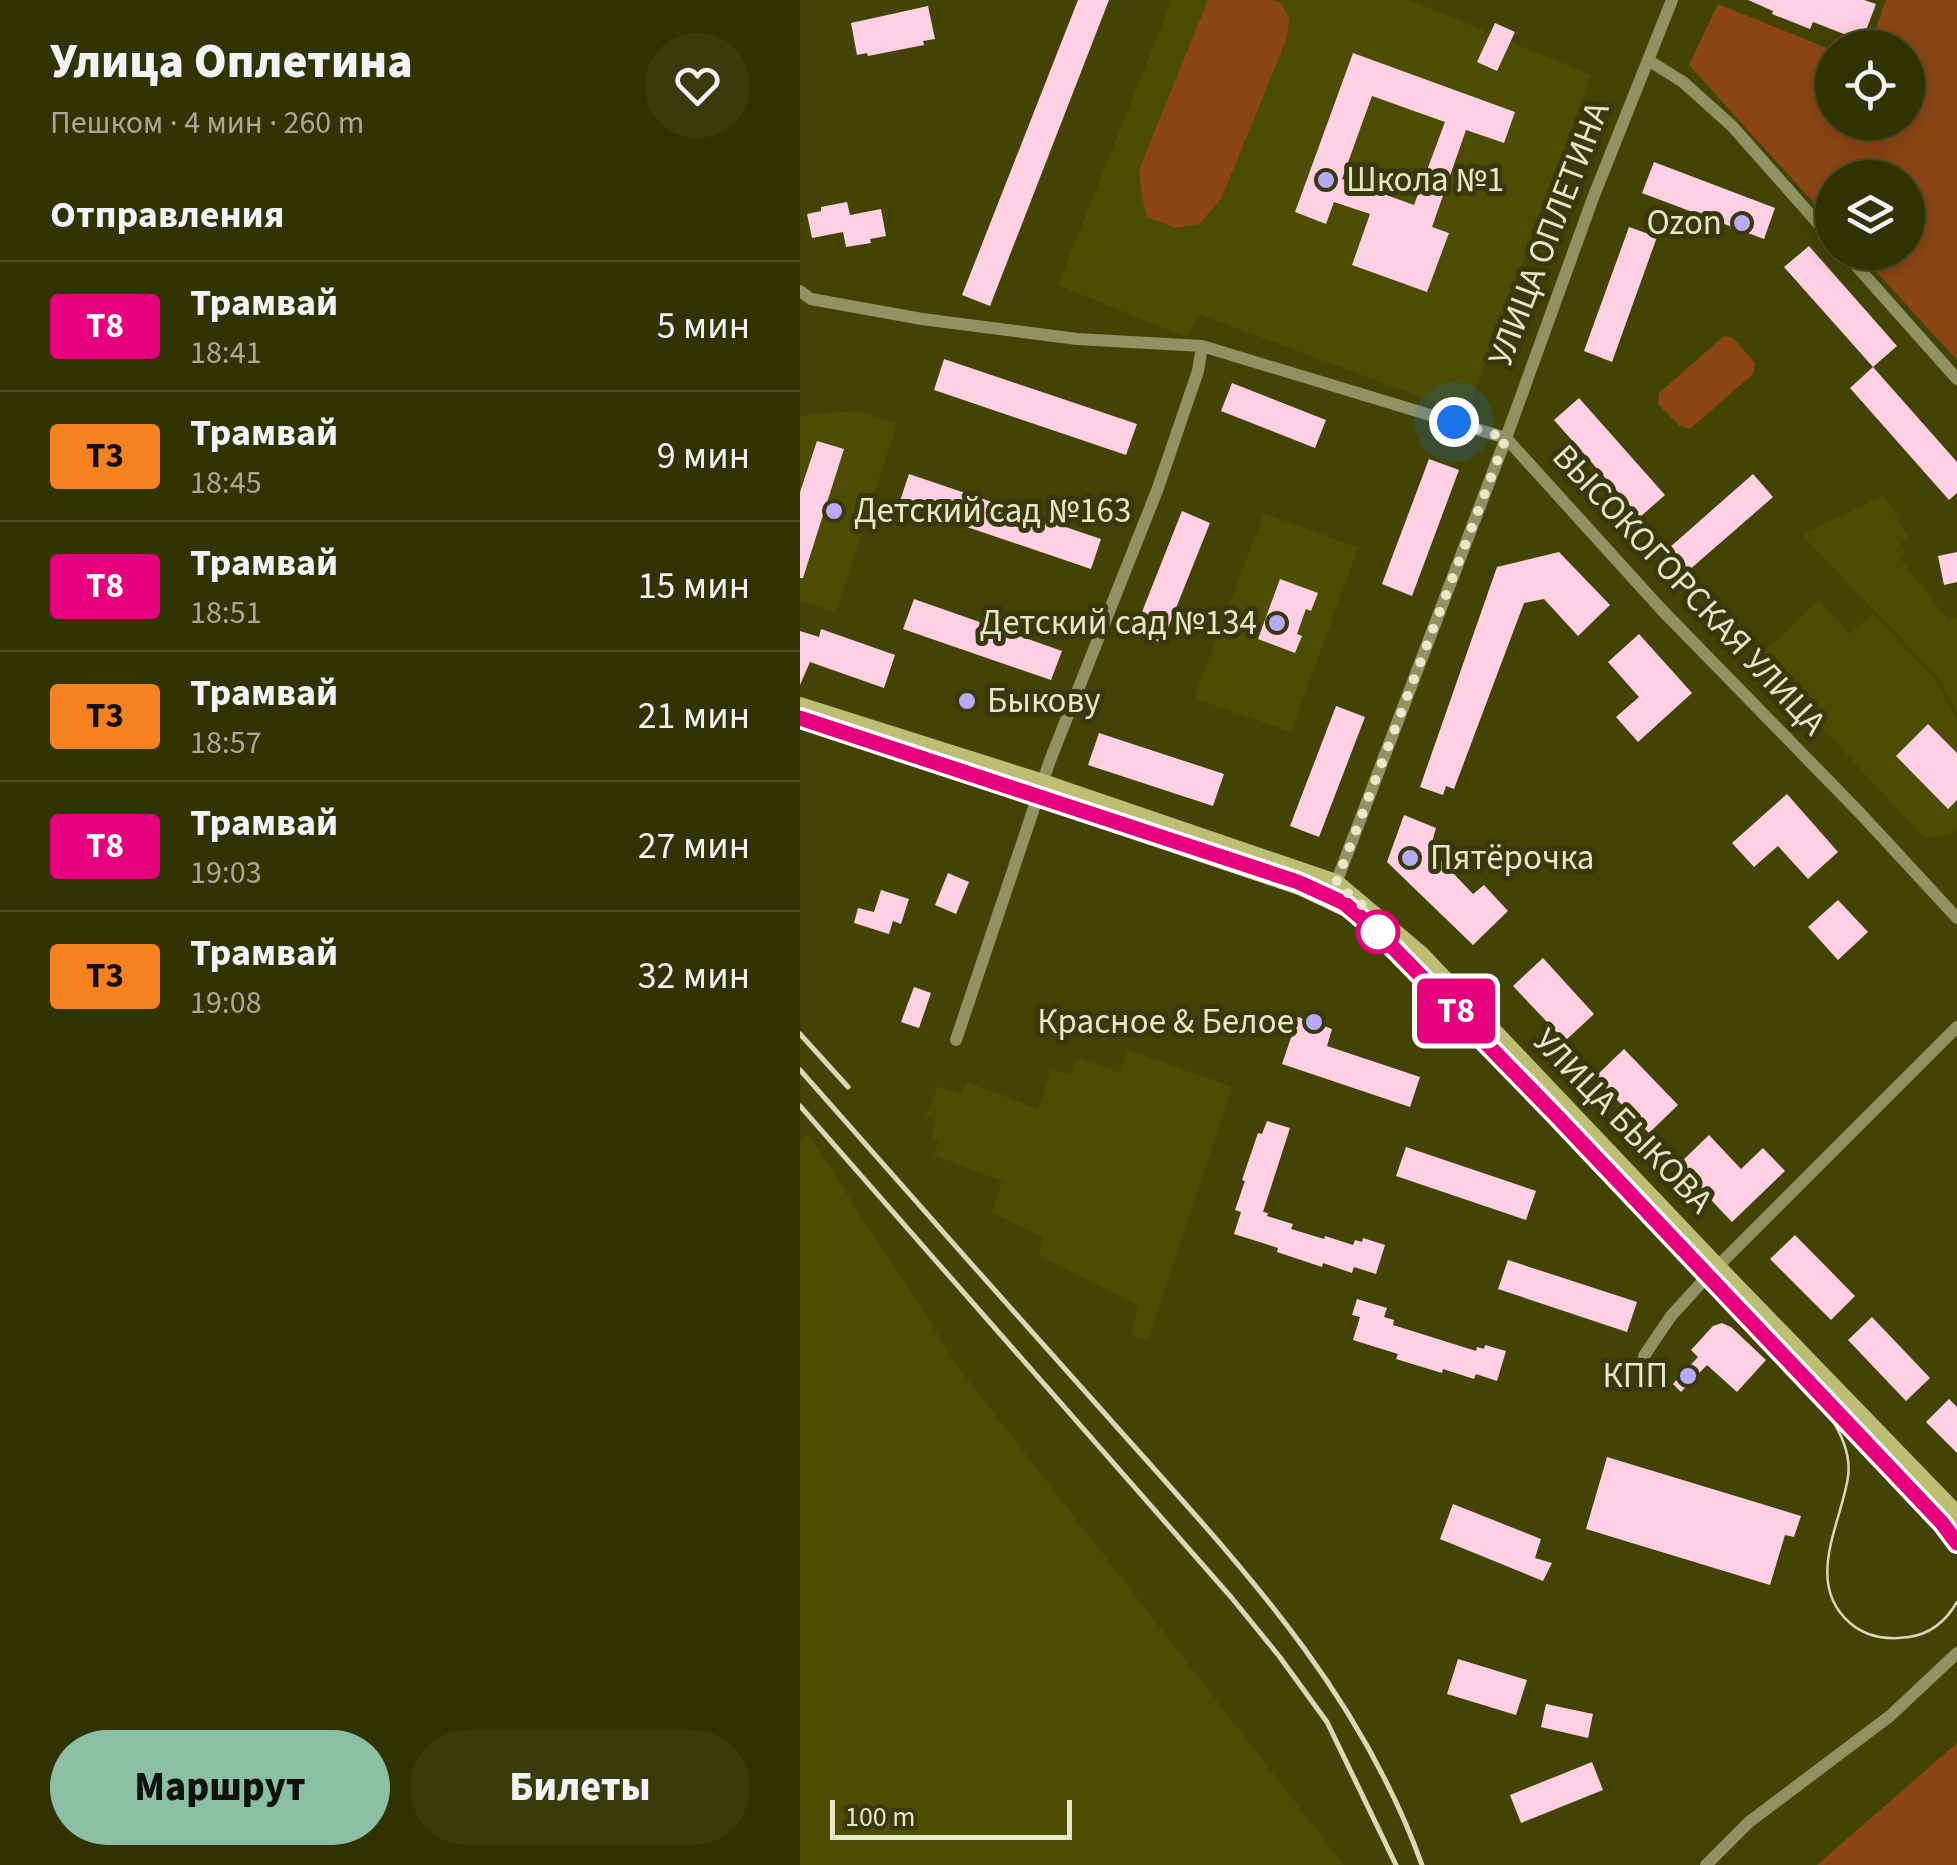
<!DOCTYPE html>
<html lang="ru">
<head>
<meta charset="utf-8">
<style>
	body { margin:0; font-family:"Source Sans 3",sans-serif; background:#3a3b0c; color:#f1f3f6; height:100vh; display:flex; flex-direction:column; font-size:38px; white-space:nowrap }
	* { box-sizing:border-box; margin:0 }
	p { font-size:32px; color:#a8aa99 }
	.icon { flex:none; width:55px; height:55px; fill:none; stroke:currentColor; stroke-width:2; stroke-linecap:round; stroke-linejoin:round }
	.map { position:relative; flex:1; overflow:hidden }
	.panel { display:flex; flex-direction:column; background:#323302; width:800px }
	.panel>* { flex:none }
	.badge { padding:0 20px; border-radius:8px; font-size:35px; line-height:65px }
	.tools { position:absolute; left:1015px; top:30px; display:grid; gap:20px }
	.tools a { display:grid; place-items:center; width:110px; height:110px; border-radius:50%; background:#323302; box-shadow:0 5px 25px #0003,0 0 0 2px #4d4e24; font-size:50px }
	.scale { position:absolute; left:30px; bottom:25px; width:242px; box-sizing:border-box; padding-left:10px; border:5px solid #e6e8ca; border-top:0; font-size:28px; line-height:35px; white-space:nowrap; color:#e6e8ca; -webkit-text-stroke:8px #38390c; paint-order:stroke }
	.you { position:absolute; width:50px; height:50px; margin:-25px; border:8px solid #fff; border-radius:50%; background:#1a73e8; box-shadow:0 0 0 15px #1a73e833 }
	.map>.badge { position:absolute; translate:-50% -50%; box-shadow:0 0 0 5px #fff }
	h2 { padding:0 50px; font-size:38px; line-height:90px }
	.round { display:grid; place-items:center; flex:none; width:105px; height:105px; border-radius:52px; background:#3a3b0c }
	.overview { display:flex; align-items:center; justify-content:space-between; height:170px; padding:0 50px }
	h1 { font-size:48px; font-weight:800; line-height:75px }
	.button { display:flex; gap:20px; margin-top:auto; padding:20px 50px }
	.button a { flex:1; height:115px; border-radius:60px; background:#8abfa5; color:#111; font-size:40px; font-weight:800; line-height:115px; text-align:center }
	.button a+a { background:#3a3b0c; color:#f1f3f6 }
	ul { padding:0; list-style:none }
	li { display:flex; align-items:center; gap:30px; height:130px; padding:0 50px; border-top:2px solid #4d4e24 }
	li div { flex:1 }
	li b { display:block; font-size:38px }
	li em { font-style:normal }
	li .badge { min-width:110px; font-weight:700; text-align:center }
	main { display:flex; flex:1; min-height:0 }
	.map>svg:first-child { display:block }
	.built { fill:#4c4d00 }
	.green { fill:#8c4614 }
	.building { fill:#ffd0e4; fill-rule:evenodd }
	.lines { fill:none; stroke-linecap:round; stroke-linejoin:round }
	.street { stroke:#909263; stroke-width:12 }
	.secondary { stroke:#bcbf73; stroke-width:18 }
	.tram { stroke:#d6d8b6; stroke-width:2.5 }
	.rail { stroke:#d6d8b6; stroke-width:5 }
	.line-casing { stroke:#fff; stroke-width:22 }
	.line { stroke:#e6007e; stroke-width:15 }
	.walk { stroke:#e6e8ca; stroke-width:10; stroke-dasharray:0 18 }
	.poi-dot { fill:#b7abf8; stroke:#38390c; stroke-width:4 }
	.stop-dot { fill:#fff; stroke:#e6007e; stroke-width:5 }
	.labels { text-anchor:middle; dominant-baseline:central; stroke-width:10; stroke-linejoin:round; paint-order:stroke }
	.poi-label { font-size:35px; fill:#e6e8ca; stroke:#38390c; text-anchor:start }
	.street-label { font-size:35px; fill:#e6e8ca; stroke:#38390c }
</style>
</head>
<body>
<main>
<section class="panel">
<div class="overview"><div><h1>Улица Оплетина</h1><p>Пешком · 4 мин · 260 m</p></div><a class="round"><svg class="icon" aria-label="heart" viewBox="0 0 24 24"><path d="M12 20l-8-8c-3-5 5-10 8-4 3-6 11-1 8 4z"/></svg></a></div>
<h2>Отправления</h2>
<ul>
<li><span class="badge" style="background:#e6007e;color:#fff">T8</span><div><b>Трамвай</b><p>18:41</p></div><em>5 мин</em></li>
<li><span class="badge" style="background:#f58220;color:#111">T3</span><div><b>Трамвай</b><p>18:45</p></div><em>9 мин</em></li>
<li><span class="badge" style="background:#e6007e;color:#fff">T8</span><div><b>Трамвай</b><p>18:51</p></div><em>15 мин</em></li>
<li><span class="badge" style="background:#f58220;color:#111">T3</span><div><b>Трамвай</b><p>18:57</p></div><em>21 мин</em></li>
<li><span class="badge" style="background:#e6007e;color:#fff">T8</span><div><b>Трамвай</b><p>19:03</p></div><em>27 мин</em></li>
<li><span class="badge" style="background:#f58220;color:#111">T3</span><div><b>Трамвай</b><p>19:08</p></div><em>32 мин</em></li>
</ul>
<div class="button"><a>Маршрут</a><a>Билеты</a></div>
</section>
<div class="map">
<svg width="1157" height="1865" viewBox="0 0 1157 1865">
	<rect width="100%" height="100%" fill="#434403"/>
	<path class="built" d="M 372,0 L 609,0 L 791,75 L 667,414 L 398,314 L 388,338 L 258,285 Z
		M 54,411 L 97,423 L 36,612 L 0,600 L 0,416 Z
		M 1084,495 L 1109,538 L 1101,543 L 1106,552 L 1099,557 L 1148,620 L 1157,617 L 1157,712 L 1137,676 L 1002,535 Z
		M 464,513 L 558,548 L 491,732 L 394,698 Z
		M 1019,600 L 1050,634 L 1072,614 L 1134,677 L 1157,719 L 1157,831 L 1125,839 L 958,658 Z
		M 328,1050 L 432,1087 L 348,1340 L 330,1334 L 339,1306 L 239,1256 L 243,1237 L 192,1213 L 202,1181 L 134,1155 L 139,1140 L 131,1137 L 136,1121 L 126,1117 L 138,1086 L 161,1095 L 167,1082 L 238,1109 L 252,1070 L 271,1075 L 277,1058 L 320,1073 Z
		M 8,1134 L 162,1372 L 544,1865 L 0,1865 L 0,1140 Z"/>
	<path class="green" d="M 408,0 L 472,0 L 480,2 L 489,18 L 487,38 L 421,199 L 399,224 L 375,228 L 347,217 L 342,197 L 339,170 Z
		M 1086,0 L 1157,0 L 1157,360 L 1059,253 L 1108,252 L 1108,178 L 1032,178 L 1032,223 L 889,65 L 918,4 L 1032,50 L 1032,122 L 1108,122 L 1108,48 L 1069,47 Z
		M 924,336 L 933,338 L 955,363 L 953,374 L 890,429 L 880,426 L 858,404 L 859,393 Z
		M 1157,1743 L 1157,1865 L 1017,1865 Z"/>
	<path class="building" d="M 278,0 L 309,0 L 190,306 L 162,295 Z
		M 948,0 L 1064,0 L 1076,4 L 1062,41 L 1013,22 L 1010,29 L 972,14 L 973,11 Z
		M 128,6 L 135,39 L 123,41 L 124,45 L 68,56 L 67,53 L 57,55 L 51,23 Z
		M 695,23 L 715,32 L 697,71 L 677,62 Z
		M 553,53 L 715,112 L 704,143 L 666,130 L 632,227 L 649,233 L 627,292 L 552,265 L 570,214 L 534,202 L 526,224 L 495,212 ZM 572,96 L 645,122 L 614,205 L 542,179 Z
		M 854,162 L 975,208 L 964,239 L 842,193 Z
		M 47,202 L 50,215 L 81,209 L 86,236 L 70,239 L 71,243 L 46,247 L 43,232 L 12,238 L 7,214 L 21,211 L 21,207 Z
		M 829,227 L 857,237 L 812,362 L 784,351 Z
		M 1009,246 L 1097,346 L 1073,367 L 984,267 Z
		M 144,359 L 337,424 L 326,455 L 134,390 Z
		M 1073,367 L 1157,462 L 1157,493 L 1149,500 L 1050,388 Z
		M 432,383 L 526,420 L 515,448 L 421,411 Z
		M 779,398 L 865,495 L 840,517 L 754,420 Z
		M 17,441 L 44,449 L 3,578 L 0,578 L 0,492 Z
		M 629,459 L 659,470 L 612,596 L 582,584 Z
		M 109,474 L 301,539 L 291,569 L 99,504 Z
		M 953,474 L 973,497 L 888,571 L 869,548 Z
		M 382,511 L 410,523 L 362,643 L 334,632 Z
		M 759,552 L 810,605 L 778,636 L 744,599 L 724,603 L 654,789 L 646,786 L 643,795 L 620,787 L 697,567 Z
		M 1157,552 L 1157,582 L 1144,585 L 1138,556 Z
		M 480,579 L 518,593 L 511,611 L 506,609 L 497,634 L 502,636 L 495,653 L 458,639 Z
		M 114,599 L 262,651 L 251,680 L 103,629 Z
		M 21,629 L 95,655 L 84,688 L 10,662 L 0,685 L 0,631 L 19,637 Z
		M 839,634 L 892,693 L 838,742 L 816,717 L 839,697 L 808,662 Z
		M 536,706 L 565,717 L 519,837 L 490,826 Z
		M 1128,724 L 1157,753 L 1157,800 L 1148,809 L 1096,756 Z
		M 299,733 L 424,774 L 413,806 L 288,765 Z
		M 987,794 L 1038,852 L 1008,879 L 978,846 L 954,867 L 932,843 Z
		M 604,815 L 636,828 L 630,849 L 673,894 L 684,885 L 708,911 L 673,945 L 587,862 Z
		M 148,873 L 169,882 L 156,914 L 135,905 Z
		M 81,890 L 109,899 L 101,924 L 93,921 L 89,934 L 54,923 L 58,908 L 74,912 Z
		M 1038,900 L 1068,932 L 1038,960 L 1008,927 Z
		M 743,958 L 794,1014 L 765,1041 L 713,986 Z
		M 114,987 L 131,993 L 119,1028 L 101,1022 Z
		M 498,1017 L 532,1029 L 527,1046 L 620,1077 L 610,1107 L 482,1064 Z
		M 824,1049 L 878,1105 L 849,1133 L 795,1077 Z
		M 467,1121 L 490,1128 L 463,1212 L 468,1213 L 467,1216 L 493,1224 L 491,1229 L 524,1239 L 525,1236 L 553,1245 L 555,1240 L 562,1242 L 563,1238 L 585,1245 L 576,1274 L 554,1267 L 552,1273 L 523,1263 L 522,1267 L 477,1252 L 478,1248 L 434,1234 L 441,1212 L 435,1210 L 445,1181 L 442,1180 L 458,1133 L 462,1134 Z
		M 909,1135 L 941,1169 L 963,1148 L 985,1171 L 932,1222 L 878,1165 Z
		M 606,1147 L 736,1191 L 726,1220 L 596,1176 Z
		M 995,1235 L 1055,1296 L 1031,1320 L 970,1259 Z
		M 708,1260 L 837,1302 L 827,1332 L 698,1289 Z
		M 557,1299 L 587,1308 L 584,1317 L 594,1320 L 593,1325 L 676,1351 L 677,1347 L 684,1349 L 685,1345 L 706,1351 L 697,1381 L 676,1374 L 674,1379 L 643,1369 L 642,1373 L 596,1359 L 598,1354 L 553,1340 L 560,1317 L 552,1315 Z
		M 1072,1317 L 1130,1378 L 1106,1401 L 1048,1340 Z
		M 922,1323 L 931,1327 L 966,1360 L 937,1392 L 907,1365 L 881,1392 L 873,1384 L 898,1357 L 891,1350 L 913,1326 Z
		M 1149,1399 L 1157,1407 L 1157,1453 L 1126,1422 Z
		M 807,1457 L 1001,1516 L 994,1537 L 985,1535 L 970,1585 L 786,1529 Z
		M 653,1504 L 741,1539 L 735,1558 L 752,1563 L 743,1581 L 640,1539 Z
		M 658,1659 L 727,1680 L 716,1715 L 647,1694 Z
		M 746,1704 L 793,1714 L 788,1738 L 741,1727 Z
		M 792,1762 L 803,1790 L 721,1823 L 710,1795 Z"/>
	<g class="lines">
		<path class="street" d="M 848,60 L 883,82 L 932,126 L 1032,239
			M 1044,252 L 1157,379
			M 0,291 L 11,299 L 122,319 L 277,339 L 402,346 L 706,438 L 861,609 L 1060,813 L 1157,918
			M 536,883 L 706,438 L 793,198 L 872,0
			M 156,1040 L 249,763 L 358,488 L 398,371 L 402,346
			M 844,1356 L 871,1316 L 903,1281 L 1157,1027
			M 906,1865 L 949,1822 L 1090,1716 L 1157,1653"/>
		<path class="secondary" d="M 0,706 L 243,783 L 536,883 L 620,954 L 917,1267 L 1157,1515"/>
		<path class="tram" d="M 0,726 L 499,894 L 556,921 L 574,937 L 650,1013 L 1031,1418 C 1042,1435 1051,1456 1048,1477 C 1041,1524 1004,1583 1050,1623 C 1066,1637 1088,1640 1109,1637 C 1131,1634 1146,1621 1157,1602
			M 1034,1409 L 1142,1523 L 1157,1543"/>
		<path class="rail" d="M 0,1034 L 48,1087
			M 0,1070 C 102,1186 204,1301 307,1416 C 432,1557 557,1684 622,1865
			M 0,1106 L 431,1597 L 479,1656 L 527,1722 L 596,1865"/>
	</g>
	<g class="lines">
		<g class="line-casing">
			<path id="line" d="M 0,718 L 498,882 L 544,903 L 578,932 L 754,1113 L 1142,1523 L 1157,1543"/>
		</g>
		<use href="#line" class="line"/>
		<path class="walk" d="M 578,932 L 592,931 L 536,883 L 706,438 L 654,422"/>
	</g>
	<g class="poi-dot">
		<circle cx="526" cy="180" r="10"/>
		<circle cx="942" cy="223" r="10"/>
		<circle cx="34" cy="511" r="10"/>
		<circle cx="477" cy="623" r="10"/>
		<circle cx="167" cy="701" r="10"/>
		<circle cx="610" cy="858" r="10"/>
		<circle cx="514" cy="1022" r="10"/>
		<circle cx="888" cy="1376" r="10"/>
	</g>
	<circle class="stop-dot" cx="578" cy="932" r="20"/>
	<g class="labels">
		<g class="poi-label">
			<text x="546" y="180">Школа №1</text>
			<text x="922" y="223" text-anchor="end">Ozon</text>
			<text x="54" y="511">Детский сад №163</text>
			<text x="457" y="623" text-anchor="end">Детский сад №134</text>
			<text x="187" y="701">Быкову</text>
			<text x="630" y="858">Пятёрочка</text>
			<text x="494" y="1022" text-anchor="end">Красное &amp; Белое</text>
			<text x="868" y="1376" text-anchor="end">КПП</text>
		</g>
		<g class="street-label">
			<text transform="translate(749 234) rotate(-69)">УЛИЦА ОПЛЕТИНА</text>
			<text transform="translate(889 590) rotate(47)">ВЫСОКОГОРСКАЯ УЛИЦА</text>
			<text transform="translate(823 1121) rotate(46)">УЛИЦА БЫКОВА</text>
		</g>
	</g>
</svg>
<div class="tools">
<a><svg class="icon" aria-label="locate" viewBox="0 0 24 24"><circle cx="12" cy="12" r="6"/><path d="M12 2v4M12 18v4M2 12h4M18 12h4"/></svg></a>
<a><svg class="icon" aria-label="layers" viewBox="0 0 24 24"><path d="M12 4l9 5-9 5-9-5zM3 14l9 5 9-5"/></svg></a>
</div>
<div class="scale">100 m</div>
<div class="you" style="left:654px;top:422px"></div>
<b class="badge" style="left:656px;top:1011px;background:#e6007e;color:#fff">T8</b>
</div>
</main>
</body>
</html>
